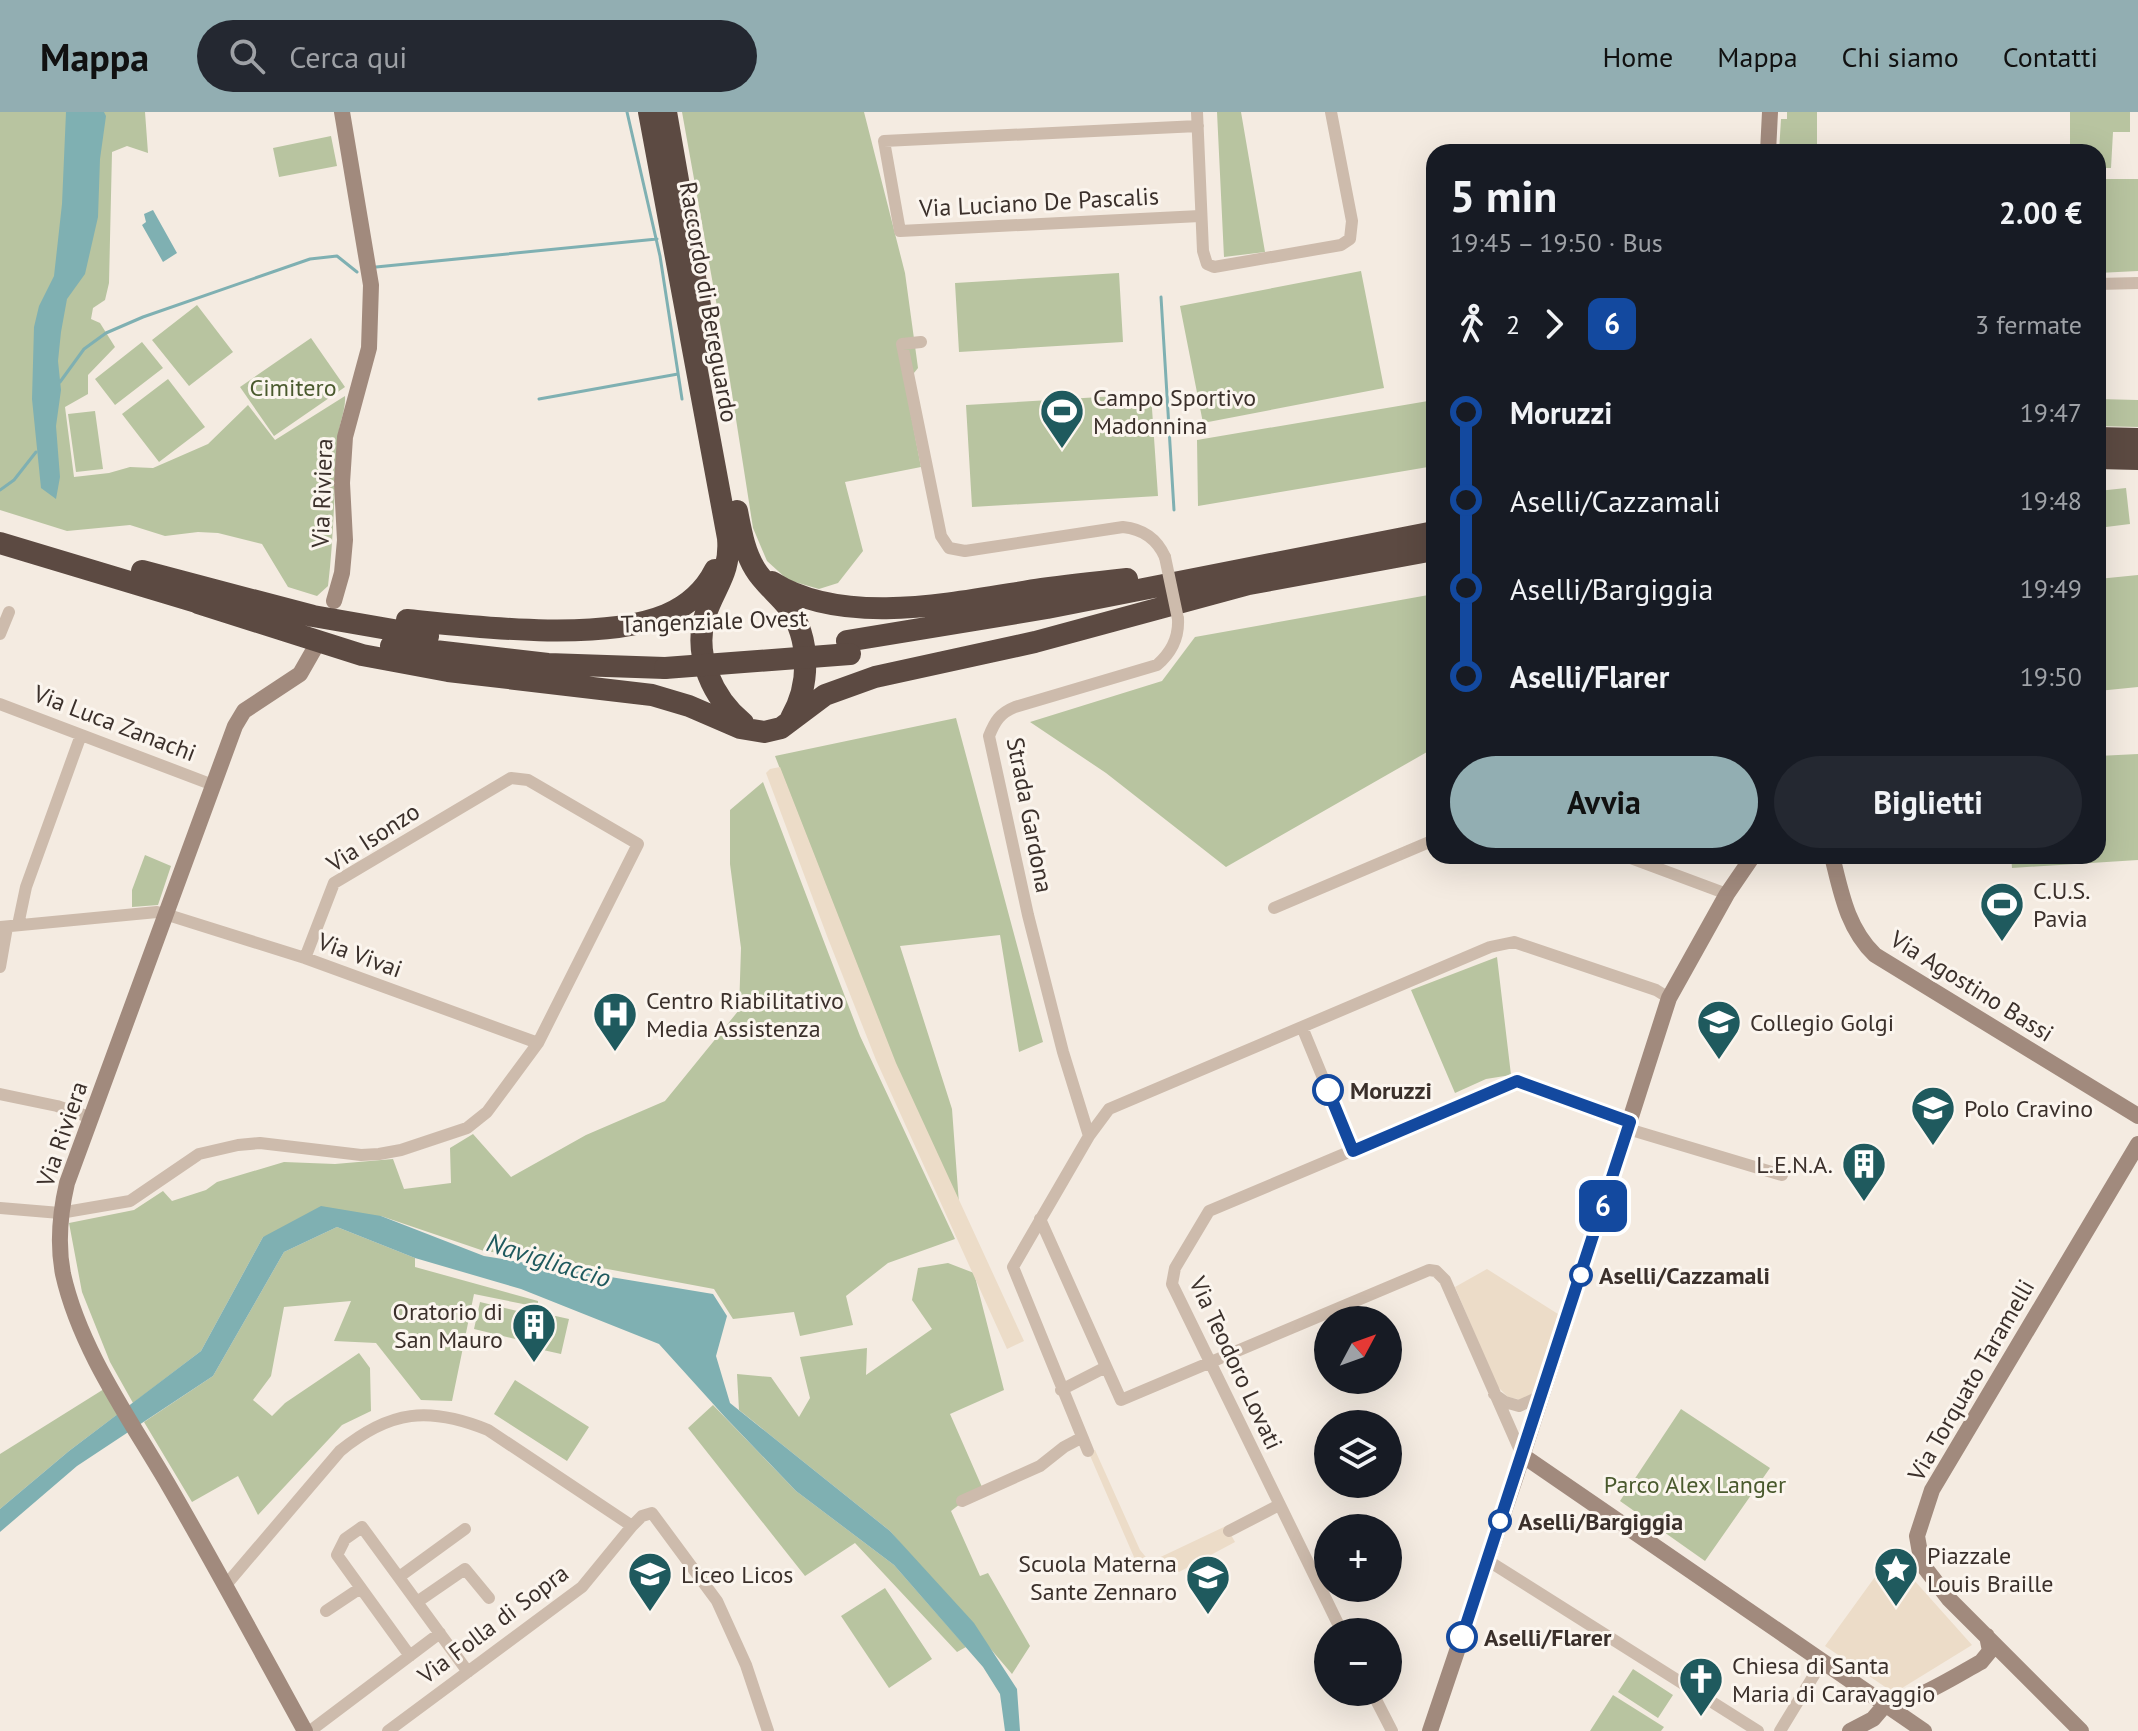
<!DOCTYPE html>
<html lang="it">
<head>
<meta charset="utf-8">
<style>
	body { margin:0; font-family:"PT Sans",sans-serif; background:#242831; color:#f1f3f6; height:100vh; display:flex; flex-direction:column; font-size:30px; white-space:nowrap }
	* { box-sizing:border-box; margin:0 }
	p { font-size:26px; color:#9ea1a6 }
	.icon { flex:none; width:44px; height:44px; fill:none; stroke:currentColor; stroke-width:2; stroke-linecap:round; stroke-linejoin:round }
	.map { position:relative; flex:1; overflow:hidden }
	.panel { position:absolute; left:1426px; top:32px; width:680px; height:720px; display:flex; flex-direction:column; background:#171b24; border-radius:24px; box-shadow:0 8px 32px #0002 }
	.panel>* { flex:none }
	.badge { padding:0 16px; border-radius:12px; font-size:28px; line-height:52px }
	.needle { width:52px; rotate:49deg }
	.fabs { position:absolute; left:1314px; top:1194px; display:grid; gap:16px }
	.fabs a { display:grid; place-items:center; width:88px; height:88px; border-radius:50%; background:#171b24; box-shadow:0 8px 32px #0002; font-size:40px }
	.map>.badge { position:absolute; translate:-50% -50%; box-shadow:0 0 0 4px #fff }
	.legs { display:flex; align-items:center; gap:12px; height:88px; padding:0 24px; font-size:26px }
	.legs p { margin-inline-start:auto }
	.headline { display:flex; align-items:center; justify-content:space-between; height:136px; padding:0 24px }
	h1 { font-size:44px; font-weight:700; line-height:60px }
	.action { display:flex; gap:16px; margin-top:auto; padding:16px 24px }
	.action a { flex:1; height:92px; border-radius:48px; background:#92aeb2; color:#111; font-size:32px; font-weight:700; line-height:92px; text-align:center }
	.action a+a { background:#242831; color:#f1f3f6 }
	ul { padding:0 24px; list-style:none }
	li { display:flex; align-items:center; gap:28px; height:88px; font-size:30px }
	li i { display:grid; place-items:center; width:12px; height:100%; margin:0 10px; background:currentColor }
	li i::after { content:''; width:20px; height:20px; margin:-10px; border:6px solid; border-radius:50%; background:#171b24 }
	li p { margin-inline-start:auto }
	li:first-child i { background:linear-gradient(#0000 50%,currentColor 0) }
	li:last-child i { background:linear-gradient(currentColor 50%,#0000 0) }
	header { display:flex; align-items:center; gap:48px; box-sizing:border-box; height:112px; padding:0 40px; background:#92aeb2; color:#111 }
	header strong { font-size:38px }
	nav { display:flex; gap:44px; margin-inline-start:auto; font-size:28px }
	.search { width:560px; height:72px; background:#242831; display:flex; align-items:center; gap:20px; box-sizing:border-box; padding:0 28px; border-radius:44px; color:#9ea1a6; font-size:30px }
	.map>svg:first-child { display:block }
	.green { fill:#b8c4a0 }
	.plaza { fill:#ecdcc8 }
	.water { fill:#7fb0b2 }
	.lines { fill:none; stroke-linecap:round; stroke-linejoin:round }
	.stream { stroke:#7fb0b2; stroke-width:3 }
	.street { stroke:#cdbbac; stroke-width:12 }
	.secondary { stroke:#a18a7d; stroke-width:16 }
	.highway { stroke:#5c4a42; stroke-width:22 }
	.street-bridge { stroke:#cdbbac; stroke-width:12 }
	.highway-bridge { stroke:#5c4a42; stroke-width:22 }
	.line-1-casing { stroke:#fff; stroke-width:18 }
	.line-1 { stroke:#13499f; stroke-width:12 }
	.stop-1-dot { fill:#fff; stroke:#13499f; stroke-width:4 }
	.labels { text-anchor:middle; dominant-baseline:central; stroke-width:6; stroke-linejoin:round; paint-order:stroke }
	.street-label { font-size:24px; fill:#3b302b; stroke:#fbf5ee }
	.park-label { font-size:24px; fill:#4a5a2e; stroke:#fbf5ee }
	.poi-label { font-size:24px; fill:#3b302b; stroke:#fbf5ee; text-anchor:start }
	.stop-label { font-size:24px; font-weight:bold; fill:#3b302b; stroke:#fbf5ee; text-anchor:start }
	.water-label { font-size:26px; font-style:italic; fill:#1f5a5e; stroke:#fbf5ee }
</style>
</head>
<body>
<header>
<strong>Mappa</strong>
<div class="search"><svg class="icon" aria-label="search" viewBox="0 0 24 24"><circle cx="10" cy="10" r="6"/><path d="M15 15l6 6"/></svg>Cerca qui</div>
<nav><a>Home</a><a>Mappa</a><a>Chi siamo</a><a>Contatti</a></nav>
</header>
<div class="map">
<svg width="2138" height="1619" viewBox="0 0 2138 1619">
	<rect width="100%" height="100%" fill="#f4ebe1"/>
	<path class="green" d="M 0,0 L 145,0 L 148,41 L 127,34 L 112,40 L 109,171 L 105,188 L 93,196 L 91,207 L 100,211 L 115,235 L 88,263 L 88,282 L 65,295 L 74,365 L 109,361 L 130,355 L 153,356 L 208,332 L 248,293 L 275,328 L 345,284 C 346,298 339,311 338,326 C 334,376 334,425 328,474 L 317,484 L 288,475 L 262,432 L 218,421 L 198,420 L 165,424 L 130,413 L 67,419 L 0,398 Z
		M 682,0 L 864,0 L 905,161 L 918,256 L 905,272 L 921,355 L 845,370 L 863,439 L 838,471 L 819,477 L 788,468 L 767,449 L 753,416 L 728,256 Z
		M 1217,0 L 1241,0 L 1265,140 L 1224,145 Z
		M 1787,0 L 1817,0 L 1817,40 L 1779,40 L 1781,7 L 1787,7 Z
		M 2070,0 L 2130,0 L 2130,20 L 2113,20 L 2111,56 L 2098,56 L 2098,40 L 2070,40 Z
		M 331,24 L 337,54 L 279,65 L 273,36 Z
		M 2098,67 L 2138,67 L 2138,159 L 2098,161 Z
		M 1361,159 L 1384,276 L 1203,311 L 1180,194 Z
		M 1119,161 L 1123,230 L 959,240 L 955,171 Z
		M 197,193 L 233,240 L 189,274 L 152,228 Z
		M 311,226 L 345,275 L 274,324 L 240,275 Z
		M 142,230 L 163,256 L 115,293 L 95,267 Z
		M 168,267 L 205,315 L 159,350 L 122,302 Z
		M 1151,282 L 1158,384 L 972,395 L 966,293 Z
		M 2098,287 L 2138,288 L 2138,315 L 2098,314 Z
		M 1434,288 L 1434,354 L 1198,394 L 1197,328 Z
		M 95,299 L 103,357 L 76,360 L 68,302 Z
		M 2126,376 L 2130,412 L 2098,416 L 2098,379 Z
		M 2138,463 L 2138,575 L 2098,579 L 2098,467 Z
		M 1434,482 L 1434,636 L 1226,755 L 1106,661 L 1030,610 L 1162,569 L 1195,525 Z
		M 956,606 L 1043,930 L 1019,940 L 1000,823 L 900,834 L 952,997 L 961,1119 L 775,644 Z
		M 2138,642 L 2138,748 L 2012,756 L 2011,744 L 2098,744 L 2098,644 Z
		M 763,670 L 860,924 L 955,1127 L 888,1151 L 846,1184 L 853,1213 L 800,1224 L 794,1200 L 733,1207 L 714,1177 L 570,1150 L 484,1139 L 381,1104 L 263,1125 L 201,1239 L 133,1291 L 110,1250 L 82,1180 L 69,1111 L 134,1098 L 163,1079 L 172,1089 L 206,1078 L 217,1070 L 284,1050 L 335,1052 L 393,1047 L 404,1077 L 451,1071 L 450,1036 L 473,1022 L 511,1065 L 586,1023 L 665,989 L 739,898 L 741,836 L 730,752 L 730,698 Z
		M 145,743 L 171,754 L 158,793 L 132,795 L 132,778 Z
		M 1497,845 L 1511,963 L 1486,967 L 1455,981 L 1411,878 Z
		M 337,1115 L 415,1146 L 415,1155 L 538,1189 L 538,1195 L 474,1182 L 452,1289 L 421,1288 L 376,1231 L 334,1229 L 351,1189 L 284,1195 L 271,1264 L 253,1288 L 272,1304 L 285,1291 L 359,1241 L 370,1256 L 371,1299 L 342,1313 L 258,1403 L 238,1364 L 192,1390 L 144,1310 L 213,1264 L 284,1140 Z
		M 948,1151 L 974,1161 L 1004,1278 L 950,1302 L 982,1375 L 951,1399 L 980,1464 L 988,1461 L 1030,1534 L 1012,1562 L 890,1419 L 739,1298 L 737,1262 L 771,1265 L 799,1305 L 810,1286 L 800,1245 L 867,1236 L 866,1263 L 932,1217 L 912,1188 L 918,1156 Z
		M 480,1190 L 534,1203 L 528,1230 L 474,1217 Z
		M 542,1201 L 569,1207 L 561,1242 L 534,1236 Z
		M 515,1268 L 589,1315 L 567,1349 L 494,1302 Z
		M 104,1277 L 118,1302 L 69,1339 L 0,1397 L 0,1342 Z
		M 713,1293 L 796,1379 L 894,1453 L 966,1535 L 957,1540 L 855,1431 L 805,1464 L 688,1316 Z
		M 1681,1297 L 1770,1356 L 1705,1449 L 1620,1389 Z
		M 885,1476 L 932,1547 L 889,1576 L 841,1504 Z
		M 1633,1557 L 1673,1583 L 1658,1606 L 1618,1580 Z
		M 1613,1583 L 1664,1615 L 1661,1619 L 1590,1619 Z"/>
	<path class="plaza" d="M 780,655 L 896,951 L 1024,1229 L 1007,1237 L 876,948 L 827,824 L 766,661 L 770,657 Z
		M 1487,1157 L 1558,1202 L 1533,1285 L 1522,1288 L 1508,1285 L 1497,1274 L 1455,1175 Z
		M 1095,1338 L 1140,1438 L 1150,1450 L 1226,1414 L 1235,1430 L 1179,1460 L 1147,1458 L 1137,1452 L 1088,1339 Z
		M 1893,1440 L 1907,1452 L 1905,1458 L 1972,1533 L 1894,1581 L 1825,1534 Z"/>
	<path class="water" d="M 66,0 L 104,0 L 106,4 L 100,47 L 98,105 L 85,162 L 67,187 L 61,220 L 58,249 L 61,278 L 56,314 L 60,365 L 56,387 L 41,376 L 32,287 L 34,215 L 39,194 L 54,164 L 62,92 Z
		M 153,98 L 177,141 L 163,150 L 142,113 L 146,110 L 144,102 Z
		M 321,1094 L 381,1104 L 484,1144 L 713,1182 L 727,1204 L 716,1244 L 730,1291 L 890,1419 L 974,1511 L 1017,1577 L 1020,1619 L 1005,1619 L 1000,1582 L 983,1555 L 894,1453 L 796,1379 L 725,1305 L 659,1232 L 521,1177 L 415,1146 L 337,1115 L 284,1140 L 213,1264 L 77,1354 L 0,1420 L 0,1397 L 69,1339 L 201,1239 L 263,1125 Z"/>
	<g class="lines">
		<path class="stream" d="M 627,0 L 660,144 L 682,287
			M 376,155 L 657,127
			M 1161,185 L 1174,398
			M 60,270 L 84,237 L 106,221 L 143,205 L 310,147 L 337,144 L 357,160
			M 539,287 L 678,262
			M 0,378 L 14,368 L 36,340"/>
		<path class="street" d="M 1197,0 L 1203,139 L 1207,152 L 1214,155 L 1341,133 L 1350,127 L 1352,109 L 1331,0
			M 1198,14 L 884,29 L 900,119 L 1200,104
			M 2098,172 L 2138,171
			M 921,230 L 902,232 L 941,424 L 949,436 L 965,439 L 1123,415 C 1143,417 1157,427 1165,445
			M 0,522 L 9,500
			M 0,592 L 213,673
			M 1625,744 L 1727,782
			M 1274,796 L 1434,728
			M 18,813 L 26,775 L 81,623
			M 0,815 L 157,800 L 165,802 L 305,846 L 538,931
			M 0,855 L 7,815
			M 1302,915 L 1353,1039
			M 0,982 L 57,994 L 92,1006
			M 1628,1017 L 1782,1063
			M 1089,1024 L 1063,940 L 1028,803 L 989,624 C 995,609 1000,601 1015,595 L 1157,553 C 1171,541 1179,526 1178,507
			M 0,1096 L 60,1101 L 130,1089 L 199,1042 L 238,1033 L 260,1031 L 361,1043 L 379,1042 L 401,1038 L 467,1016 L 487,1000 L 538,931 L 638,732 L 528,668 L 511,666 L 334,771 L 305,846
			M 1040,1107 L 1121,1288 L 1429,1158 L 1436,1159 L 1445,1168 L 1522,1343
			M 1061,1278 L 1106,1255
			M 1494,1282 L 1505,1290 L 1519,1294 L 1541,1284
			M 1088,1339 L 1013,1155 L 1089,1024 L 1109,997 L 1490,835 L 1514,830 L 1656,878 L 1669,886
			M 962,1389 L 1040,1354 L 1064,1335 L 1081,1326
			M 1229,1419 L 1279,1393
			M 1487,1448 L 1758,1619
			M 399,1465 L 465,1417
			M 225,1474 L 340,1339 C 390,1298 429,1294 488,1318 L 632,1414
			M 417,1490 L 465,1457 L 489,1486
			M 326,1499 L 359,1477
			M 1342,1520 L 1172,1172 L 1175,1156 L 1209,1099 L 1517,969 L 1630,1010
			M 410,1544 L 337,1443 L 345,1427 L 362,1415 L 468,1560
			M 1372,1580 L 1392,1619
			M 310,1619 L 440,1521
			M 388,1619 L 582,1475 L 632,1414 L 642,1404 L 652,1401 L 717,1489 L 746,1553 L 768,1619
			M 1780,1619 L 1822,1550"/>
		<path class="secondary" d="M 1768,40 L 1770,0
			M 334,489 L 342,461 L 345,428 L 342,371 L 345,325 L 369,236 L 371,173 L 342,0
			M 1832,744 C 1841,780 1847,816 1875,843 L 2138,1004
			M 1522,1343 L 1924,1619
			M 1883,1591 C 1905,1597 1960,1561 1981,1550 L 1990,1539 L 1987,1524
			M 305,1619 C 260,1537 216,1455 169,1374 C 130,1307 80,1238 63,1162 C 57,1131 60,1101 67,1071 L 235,614 L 244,599 L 300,562 L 316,534
			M 1430,1619 L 1515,1367 L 1669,886 L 1727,782 L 1753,744
			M 1850,1619 L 1873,1607 L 1885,1593
			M 2081,1619 L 1949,1487 L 1922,1452 L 1917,1424 L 1932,1378 L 2138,1032"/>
		<path class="highway" d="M 649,0 L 728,426 C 731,461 715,474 705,504 C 693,544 713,586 743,611
			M 666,0 L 708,239
			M 2098,326 L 2138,327
			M 2098,346 L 2138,347
			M 737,399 C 741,419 744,439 755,457 C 764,472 778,482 788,495 C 811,527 810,574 791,606
			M 0,431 L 213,495
			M 142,459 L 313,504 L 428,524
			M 772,470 C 846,517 962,489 1042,477 C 1071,473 1099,470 1127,467
			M 1238,474 L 1434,438
			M 198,491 L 362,543 L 448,559 L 652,583 L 689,594 L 740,616 L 764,620 L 781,616 L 825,583 L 875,565 L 1035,530 L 1249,472
			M 407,508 C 477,515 601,530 666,503 C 687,494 705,478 715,458
			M 847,529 L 1047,496 L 1434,420
			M 391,534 L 548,552 L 665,556"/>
		<path class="street-bridge" d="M 1165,445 L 1178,507"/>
		<path class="highway-bridge" d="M 665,556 L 850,542"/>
	</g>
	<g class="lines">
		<g class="line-1-casing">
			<path id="line-1" d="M 1328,978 L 1353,1039 L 1517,969 L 1630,1010 L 1462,1525"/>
		</g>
		<use href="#line-1" class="line-1"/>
	</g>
	<defs>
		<g id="stadium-pin" transform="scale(2.3)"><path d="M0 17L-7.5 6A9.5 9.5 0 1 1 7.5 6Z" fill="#1f5a5e" stroke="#fbf5ee"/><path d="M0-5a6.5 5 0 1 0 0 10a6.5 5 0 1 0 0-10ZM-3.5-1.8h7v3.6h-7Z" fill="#fff"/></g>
		<g id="hospital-pin" transform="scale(2.3)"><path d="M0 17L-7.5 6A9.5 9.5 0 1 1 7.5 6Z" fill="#1f5a5e" stroke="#fbf5ee"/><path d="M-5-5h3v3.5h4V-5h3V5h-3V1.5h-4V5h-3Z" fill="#fff"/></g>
		<g id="university-pin" transform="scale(2.3)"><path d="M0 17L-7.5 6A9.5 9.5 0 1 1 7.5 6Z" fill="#1f5a5e" stroke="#fbf5ee"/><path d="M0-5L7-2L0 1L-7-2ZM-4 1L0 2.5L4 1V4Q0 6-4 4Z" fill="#fff"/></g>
		<g id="building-pin" transform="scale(2.3)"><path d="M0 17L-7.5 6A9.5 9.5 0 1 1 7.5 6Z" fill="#1f5a5e" stroke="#fbf5ee"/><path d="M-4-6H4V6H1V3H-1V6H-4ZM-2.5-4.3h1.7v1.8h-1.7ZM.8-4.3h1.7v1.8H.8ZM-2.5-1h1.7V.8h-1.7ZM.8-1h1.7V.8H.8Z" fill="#fff"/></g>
		<g id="sight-pin" transform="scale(2.3)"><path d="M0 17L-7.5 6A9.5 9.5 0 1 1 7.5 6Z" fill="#1f5a5e" stroke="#fbf5ee"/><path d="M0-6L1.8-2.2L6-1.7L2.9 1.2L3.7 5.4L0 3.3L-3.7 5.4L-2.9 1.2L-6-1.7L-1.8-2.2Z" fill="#fff"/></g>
		<g id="school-pin" transform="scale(2.3)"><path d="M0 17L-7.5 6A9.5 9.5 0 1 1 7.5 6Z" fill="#1f5a5e" stroke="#fbf5ee"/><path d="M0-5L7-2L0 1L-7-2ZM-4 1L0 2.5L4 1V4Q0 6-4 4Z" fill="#fff"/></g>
		<g id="church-pin" transform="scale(2.3)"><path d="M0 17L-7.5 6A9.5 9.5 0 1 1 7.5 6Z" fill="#1f5a5e" stroke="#fbf5ee"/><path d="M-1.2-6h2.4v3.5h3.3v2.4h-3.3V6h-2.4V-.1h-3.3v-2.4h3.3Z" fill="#fff"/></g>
	</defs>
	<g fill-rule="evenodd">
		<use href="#stadium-pin" x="1062" y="299"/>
		<use href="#stadium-pin" x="2002" y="792"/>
		<use href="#hospital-pin" x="615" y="902"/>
		<use href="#university-pin" x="1719" y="910"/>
		<use href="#university-pin" x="1933" y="996"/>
		<use href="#building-pin" x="1864" y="1052"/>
		<use href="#building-pin" x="534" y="1213"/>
		<use href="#sight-pin" x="1896" y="1457"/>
		<use href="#school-pin" x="650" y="1462"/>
		<use href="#school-pin" x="1208" y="1465"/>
		<use href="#church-pin" x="1701" y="1567"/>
	</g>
	<g class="stop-1-dot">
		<circle cx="1328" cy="978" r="14"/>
		<circle cx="1581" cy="1163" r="10"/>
		<circle cx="1500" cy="1409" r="10"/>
		<circle cx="1462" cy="1525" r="14"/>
	</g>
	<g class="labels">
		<g class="street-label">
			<text transform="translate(1039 90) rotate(-3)">Via Luciano De Pascalis</text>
			<text transform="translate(709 190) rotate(80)">Raccordo di Bereguardo</text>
			<text transform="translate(322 381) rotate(-88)">Via Riviera</text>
			<text transform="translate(714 509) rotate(-2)">Tangenziale Ovest</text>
			<text transform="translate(115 611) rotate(21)">Via Luca Zanachi</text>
			<text transform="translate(1030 703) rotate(79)">Strada Gardona</text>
			<text transform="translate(373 725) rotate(-33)">Via Isonzo</text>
			<text transform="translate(360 843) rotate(20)">Via Vivai</text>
			<text transform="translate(1972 874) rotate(32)">Via Agostino Bassi</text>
			<text transform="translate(62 1022) rotate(-71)">Via Riviera</text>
			<text transform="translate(1236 1251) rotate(65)">Via Teodoro Lovati</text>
			<text transform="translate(1971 1268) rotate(-60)">Via Torquato Taramelli</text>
			<text transform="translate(493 1512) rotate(-37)">Via Folla di Sopra</text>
		</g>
		<g class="park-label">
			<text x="293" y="275">Cimitero</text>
			<text x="1695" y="1372">Parco Alex Langer</text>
		</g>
		<g class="poi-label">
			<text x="1093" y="285">Campo Sportivo<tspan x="1093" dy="28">Madonnina</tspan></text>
			<text x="2033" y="778">C.U.S.<tspan x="2033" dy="28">Pavia</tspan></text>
			<text x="646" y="888">Centro Riabilitativo<tspan x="646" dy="28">Media Assistenza</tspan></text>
			<text x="1750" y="910">Collegio Golgi</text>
			<text x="1964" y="996">Polo Cravino</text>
			<text x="1833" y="1052" text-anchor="end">L.E.N.A.</text>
			<text x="503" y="1199" text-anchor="end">Oratorio di<tspan x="503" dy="28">San Mauro</tspan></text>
			<text x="1927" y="1443">Piazzale<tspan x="1927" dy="28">Louis Braille</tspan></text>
			<text x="1177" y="1451" text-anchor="end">Scuola Materna<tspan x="1177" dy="28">Sante Zennaro</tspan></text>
			<text x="681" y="1462">Liceo Licos</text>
			<text x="1732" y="1553">Chiesa di Santa<tspan x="1732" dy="28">Maria di Caravaggio</tspan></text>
		</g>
		<g class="stop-label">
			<text x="1350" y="978">Moruzzi</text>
			<text x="1599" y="1163">Aselli/Cazzamali</text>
			<text x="1518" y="1409">Aselli/Bargiggia</text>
			<text x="1484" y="1525">Aselli/Flarer</text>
		</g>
		<g class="water-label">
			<text transform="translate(549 1148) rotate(17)">Navigliaccio</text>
		</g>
	</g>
</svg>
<div class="fabs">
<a><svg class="needle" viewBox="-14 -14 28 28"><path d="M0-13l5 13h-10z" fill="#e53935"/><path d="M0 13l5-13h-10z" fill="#9ea1a6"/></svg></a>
<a><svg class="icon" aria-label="layers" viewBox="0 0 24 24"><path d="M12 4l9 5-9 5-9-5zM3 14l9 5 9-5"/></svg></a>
<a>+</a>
<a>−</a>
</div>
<b class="badge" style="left:1603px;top:1094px;background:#13499f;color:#fff">6</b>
<section class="panel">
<div class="headline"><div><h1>5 min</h1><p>19:45 – 19:50 · Bus</p></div><b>2.00 €</b></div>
<div class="legs"><svg class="icon" aria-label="walk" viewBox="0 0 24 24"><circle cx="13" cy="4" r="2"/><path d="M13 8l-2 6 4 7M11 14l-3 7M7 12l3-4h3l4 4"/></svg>2<svg class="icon" aria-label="forward" viewBox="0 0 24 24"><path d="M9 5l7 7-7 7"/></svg><b class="badge" style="background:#13499f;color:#fff">6</b><p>3 fermate</p></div>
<ul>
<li><i style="color:#13499f"></i><b>Moruzzi</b><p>19:47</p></li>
<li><i style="color:#13499f"></i><span>Aselli/Cazzamali</span><p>19:48</p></li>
<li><i style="color:#13499f"></i><span>Aselli/Bargiggia</span><p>19:49</p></li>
<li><i style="color:#13499f"></i><b>Aselli/Flarer</b><p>19:50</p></li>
</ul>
<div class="action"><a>Avvia</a><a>Biglietti</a></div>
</section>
</div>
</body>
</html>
